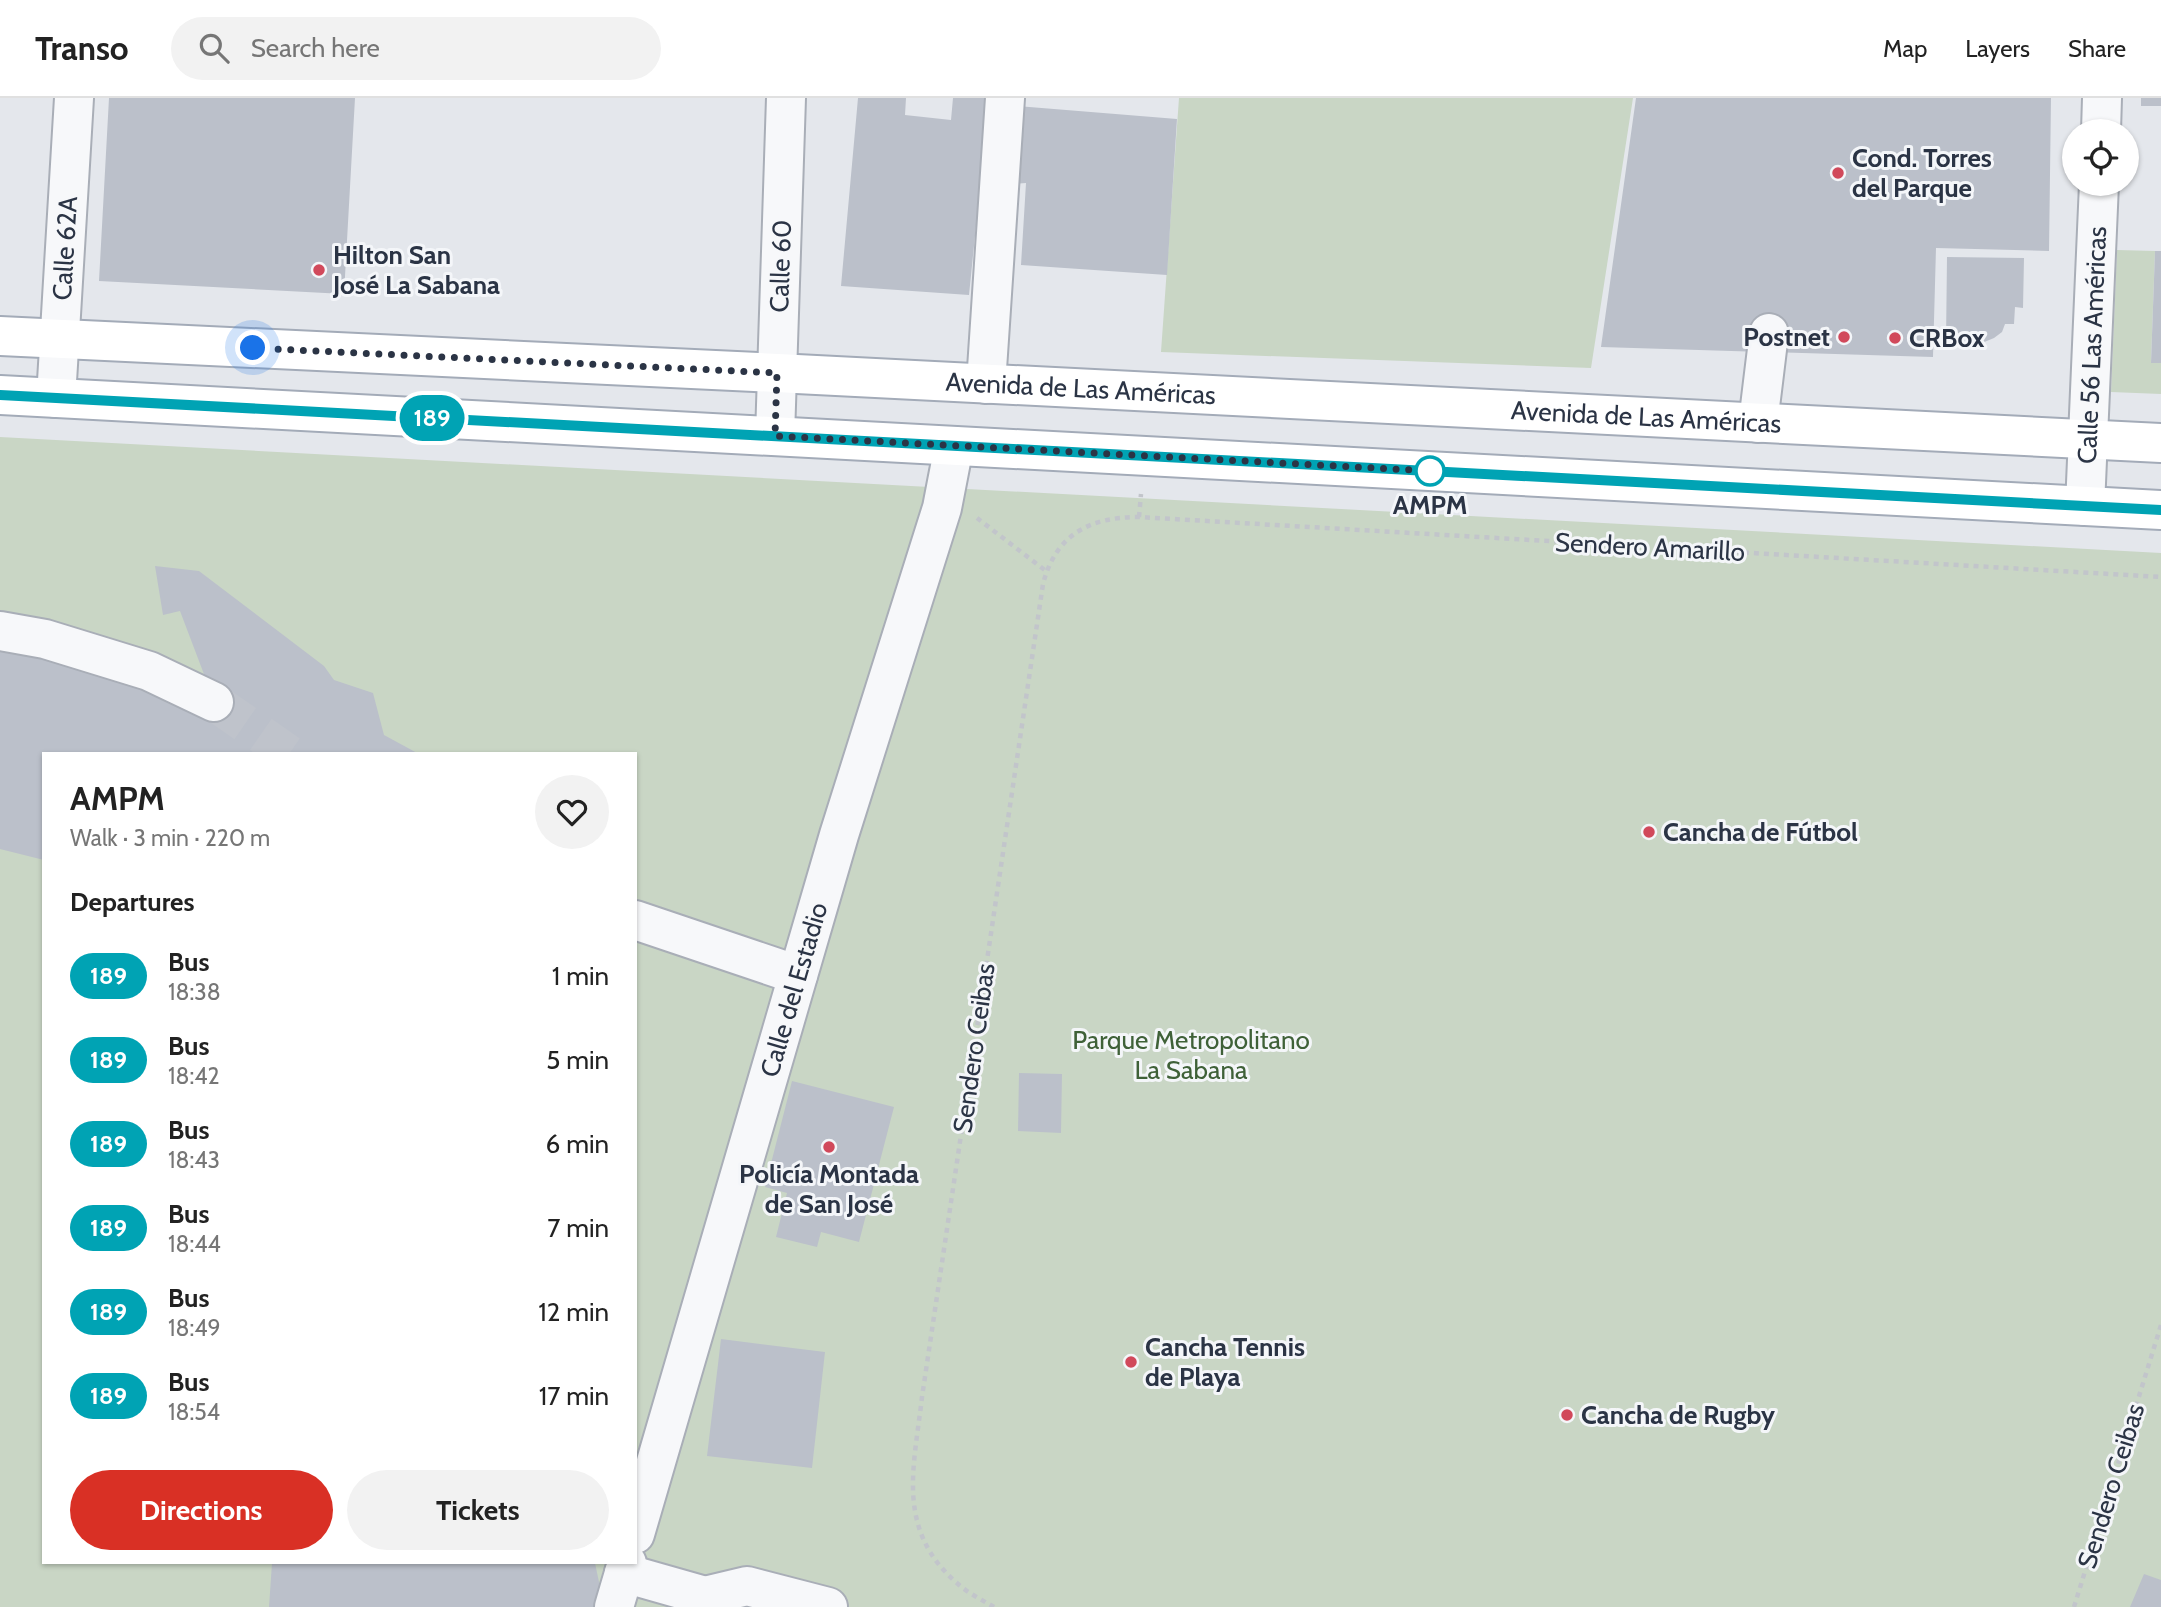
<!DOCTYPE html>
<html lang="en">
<head>
<meta charset="utf-8">
<style>
	body { margin:0; font-family:Cabin,sans-serif; background:#f2f2f2; color:#222; height:100vh; display:flex; flex-direction:column; font-size:26px; white-space:nowrap }
	* { box-sizing:border-box; margin:0 }
	p { font-size:23px; color:#767676 }
	.icon { flex:none; width:38px; height:38px; fill:none; stroke:currentColor; stroke-width:2; stroke-linecap:round; stroke-linejoin:round }
	.map { position:relative; flex:1; overflow:hidden }
	.side { position:absolute; left:42px; top:654px; width:595px; height:812px; display:flex; flex-direction:column; background:#fff; border-radius:0px; box-shadow:0 2px 5px #0004 }
	.side>* { flex:none }
	.badge { padding:0 14px; border-radius:23px; font-size:24px; line-height:46px }
	.fabs { position:absolute; left:2062px; top:21px; display:grid; gap:14px }
	.fabs a { display:grid; place-items:center; width:77px; height:77px; border-radius:50%; background:#fff; box-shadow:0 2px 5px #0004; font-size:35px }
	.you { position:absolute; width:35px; height:35px; margin:-18px; border:5px solid #fff; border-radius:50%; background:#1a73e8; box-shadow:0 0 0 10px #1a73e833 }
	.map>.badge { position:absolute; translate:-50% -50%; box-shadow:0 0 0 4px #fff }
	h2 { padding:0 28px; font-size:26px; line-height:63px }
	.round { display:grid; place-items:center; flex:none; width:74px; height:74px; border-radius:37px; background:#f2f2f2 }
	.summary { display:flex; align-items:center; justify-content:space-between; height:119px; padding:0 28px }
	h1 { font-size:33px; font-weight:800; line-height:52px }
	.button { display:flex; gap:14px; margin-top:auto; padding:14px 28px }
	.button a { flex:1; height:80px; border-radius:42px; background:#d93025; color:#fff; font-size:28px; font-weight:800; line-height:80px; text-align:center }
	.button a+a { background:#f2f2f2; color:#222 }
	ul { padding:0; list-style:none }
	li { display:flex; align-items:center; gap:21px; height:84px; padding:0 28px }
	li div { flex:1 }
	li b { display:block; font-size:26px }
	li em { font-style:normal }
	li .badge { min-width:77px; font-weight:700; text-align:center }
	header { display:flex; align-items:center; gap:42px; box-sizing:border-box; height:98px; padding:0 35px; background:#fff; border-bottom:2px solid #e0e0e0 }
	header strong { font-size:33px }
	nav { display:flex; gap:38px; margin-inline-start:auto; font-size:24px }
	.search { width:490px; height:63px; background:#f2f2f2; display:flex; align-items:center; gap:18px; box-sizing:border-box; padding:0 24px; border-radius:38px; color:#767676; font-size:26px }
	.map>svg:first-child { display:block }
	.green { fill:#c9d6c5; fill-rule:evenodd }
	.building { fill:#bbc0ca }
	.lines { fill:none; stroke-linecap:round; stroke-linejoin:round }
	.minor-tunnel { stroke:#bfc3cb; stroke-width:38; stroke-dasharray:38 19; stroke-linecap:butt }
	.minor-casing { stroke:#a9aeb7; stroke-width:42 }
	.major-casing { stroke:#a3abb8; stroke-width:42 }
	.path { stroke:#c2c5cb; stroke-width:4.5; stroke-dasharray:5 5; stroke-linecap:butt }
	.minor { stroke:#f7f8fa; stroke-width:38 }
	.major { stroke:#fff; stroke-width:38 }
	.line-casing { stroke:#fff; stroke-width:16 }
	.line { stroke:#00a3b4; stroke-width:10 }
	.walk { stroke:#2b3445; stroke-width:7; stroke-dasharray:0 12.6 }
	.poi-dot { fill:#d1495b; stroke:#f4f6f9; stroke-width:2.5 }
	.stop-dot { fill:#fff; stroke:#00a3b4; stroke-width:3.5 }
	.labels { text-anchor:middle; dominant-baseline:central; stroke-width:6; stroke-linejoin:round; paint-order:stroke }
	.poi-label { font-size:26px; font-weight:bold; fill:#2b3445; stroke:#f4f6f9; text-anchor:start }
	.street-label { font-size:26px; fill:#2b3445; stroke:#f4f6f9 }
	.stop-label { font-size:26px; font-weight:bold; fill:#2b3445; stroke:#f4f6f9 }
	.park-label { font-size:26px; fill:#3f6138; stroke:#f4f6f9 }
</style>
</head>
<body>
<header>
<strong>Transo</strong>
<div class="search"><svg class="icon" aria-label="search" viewBox="0 0 24 24"><circle cx="10" cy="10" r="6"/><path d="M15 15l6 6"/></svg>Search here</div>
<nav><a>Map</a><a>Layers</a><a>Share</a></nav>
</header>
<div class="map">
<svg width="2161" height="1509" viewBox="0 0 2161 1509">
	<rect width="100%" height="100%" fill="#e4e7ec"/>
	<path class="green" d="M 1179,0 L 1633,0 L 1591,270 L 1161,254 Z
		M 2117,152 L 2155,153 L 2151,264 L 2161,265 L 2161,296 L 2111,294 Z
		M 0,339 L 2161,455 L 2161,1509 L 0,1509 ZM 44,656 L 635,656 L 635,1465 L 44,1465 Z"/>
	<path class="building" d="M 109,0 L 355,0 L 344,196 L 99,183 Z
		M 858,0 L 906,0 L 905,17 L 951,22 L 953,0 L 989,0 L 969,197 L 841,188 Z
		M 1636,0 L 2051,0 L 2049,153 L 1936,150 L 1933,259 L 1601,249 Z
		M 2141,0 L 2161,0 L 2161,8 L 2141,8 Z
		M 1017,8 L 1177,21 L 1167,177 L 1021,167 L 1026,85 L 1014,86 Z
		M 2155,153 L 2161,153 L 2161,265 L 2151,265 Z
		M 1947,159 L 2024,160 L 2023,210 L 2015,209 L 2014,226 L 2005,226 L 2002,234 L 1994,240 L 1982,245 L 1946,244 Z
		M 155,468 L 199,473 L 324,568 L 334,582 L 373,595 L 384,637 L 419,656 L 44,656 L 44,762 L 0,751 L 0,543 L 177,596 L 221,621 L 180,513 L 163,517 Z
		M 1019,975 L 1062,976 L 1061,1035 L 1018,1033 Z
		M 792,983 L 894,1009 L 859,1144 L 821,1134 L 817,1149 L 776,1139 L 787,1095 L 765,1089 Z
		M 721,1241 L 825,1254 L 812,1370 L 707,1358 Z
		M 272,1465 L 595,1465 L 603,1503 L 598,1509 L 269,1509 Z
		M 2144,1476 L 2161,1482 L 2161,1509 L 2130,1509 Z"/>
	<g class="lines">
		<path class="minor-tunnel" d="M 214,604 L 289,656"/>
		<g class="minor-casing">
			<g id="minor">
				<path d="M 2101,33 L 2102,0"/>
				<path d="M 986,286 L 1005,0"/>
				<path id="s1" d="M 56,300 L 74,0"/>
				<path d="M 1758,325 L 1769,235"/>
				<path id="s2" d="M 775,338 L 786,0"/>
				<path id="s3" d="M 2085,408 L 2099,86"/>
				<path d="M 0,533 L 45,541 L 149,573 L 214,604"/>
				<path d="M 635,822 L 798,877"/>
				<path id="s4" d="M 635,1436 L 839,737 L 942,410 L 954,348"/>
				<path d="M 624,1475 L 705,1498 L 718,1509"/>
				<path d="M 705,1498 L 747,1488 L 828,1509"/>
				<path d="M 614,1509 L 627,1465"/>
			</g>
		</g>
		<g class="major-casing">
			<g id="major">
				<path id="s5" d="M 0,238 L 777,275 L 2161,345"/>
				<path d="M 0,297 L 2161,412"/>
			</g>
		</g>
		<path class="path" d="M 1139,419 L 1141,396
			M 977,420 L 1046,473
			M 994,1509 C 982,1502 968,1495 958,1486 C 895,1432 914,1370 922,1299 L 1043,486 C 1056,436 1090,419 1139,419 L 2161,479
			M 2074,1509 L 2161,1227"/>
		<use href="#minor" class="minor"/>
		<use href="#major" class="major"/>
	</g>
	<g class="lines">
		<g class="line-casing">
			<path id="line" d="M 0,297 L 2161,412"/>
		</g>
		<use href="#line" class="line"/>
		<path class="walk" d="M 253,250 L 777,275 L 775,338 L 1430,373"/>
	</g>
	<g class="poi-dot">
		<circle cx="1838" cy="75" r="7"/>
		<circle cx="319" cy="172" r="7"/>
		<circle cx="1844" cy="239" r="7"/>
		<circle cx="1895" cy="240" r="7"/>
		<circle cx="1649" cy="734" r="7"/>
		<circle cx="829" cy="1049" r="7"/>
		<circle cx="1131" cy="1264" r="7"/>
		<circle cx="1567" cy="1317" r="7"/>
	</g>
	<circle class="stop-dot" cx="1430" cy="373" r="14"/>
	<g class="labels">
		<g class="poi-label">
			<text x="1852" y="60">Cond. Torres<tspan x="1852" dy="30">del Parque</tspan></text>
			<text x="333" y="157">Hilton San<tspan x="333" dy="30">José La Sabana</tspan></text>
			<text x="1830" y="239" text-anchor="end">Postnet</text>
			<text x="1909" y="240">CRBox</text>
			<text x="1663" y="734">Cancha de Fútbol</text>
			<text x="829" y="1076" text-anchor="middle">Policía Montada<tspan x="829" dy="30">de San José</tspan></text>
			<text x="1145" y="1249">Cancha Tennis<tspan x="1145" dy="30">de Playa</tspan></text>
			<text x="1581" y="1317">Cancha de Rugby</text>
		</g>
		<g class="street-label">
			<text stroke="none"><textPath href="#s1" startOffset="150">Calle 62A</textPath></text>
			<text stroke="none"><textPath href="#s2" startOffset="170">Calle 60</textPath></text>
			<text stroke="none"><textPath href="#s3" startOffset="161">Calle 56 Las Américas</textPath></text>
			<text stroke="none"><textPath href="#s5" startOffset="1082">Avenida de Las Américas</textPath></text>
			<text stroke="none"><textPath href="#s5" startOffset="1648">Avenida de Las Américas</textPath></text>
			<text transform="translate(1650 449) rotate(3)">Sendero Amarillo</text>
			<text stroke="none"><textPath href="#s4" startOffset="567">Calle del Estadio</textPath></text>
			<text transform="translate(974 950) rotate(-82)">Sendero Ceibas</text>
			<text transform="translate(2111 1388) rotate(-73)">Sendero Ceibas</text>
		</g>
		<g class="stop-label">
			<text x="1430" y="407">AMPM</text>
		</g>
		<g class="park-label">
			<text x="1191" y="942">Parque Metropolitano<tspan x="1191" dy="30">La Sabana</tspan></text>
		</g>
	</g>
</svg>
<div class="fabs">
<a><svg class="icon" aria-label="locate" viewBox="0 0 24 24"><circle cx="12" cy="12" r="6"/><path d="M12 2v4M12 18v4M2 12h4M18 12h4"/></svg></a>
</div>
<div class="you" style="left:253px;top:250px"></div>
<b class="badge" style="left:432px;top:320px;background:#00a3b4;color:#fff">189</b>
<section class="side">
<div class="summary"><div><h1>AMPM</h1><p>Walk · 3 min · 220 m</p></div><a class="round"><svg class="icon" aria-label="heart" viewBox="0 0 24 24"><path d="M12 20l-8-8c-3-5 5-10 8-4 3-6 11-1 8 4z"/></svg></a></div>
<h2>Departures</h2>
<ul>
<li><span class="badge" style="background:#00a3b4;color:#fff">189</span><div><b>Bus</b><p>18:38</p></div><em>1 min</em></li>
<li><span class="badge" style="background:#00a3b4;color:#fff">189</span><div><b>Bus</b><p>18:42</p></div><em>5 min</em></li>
<li><span class="badge" style="background:#00a3b4;color:#fff">189</span><div><b>Bus</b><p>18:43</p></div><em>6 min</em></li>
<li><span class="badge" style="background:#00a3b4;color:#fff">189</span><div><b>Bus</b><p>18:44</p></div><em>7 min</em></li>
<li><span class="badge" style="background:#00a3b4;color:#fff">189</span><div><b>Bus</b><p>18:49</p></div><em>12 min</em></li>
<li><span class="badge" style="background:#00a3b4;color:#fff">189</span><div><b>Bus</b><p>18:54</p></div><em>17 min</em></li>
</ul>
<div class="button"><a>Directions</a><a>Tickets</a></div>
</section>
</div>
</body>
</html>
